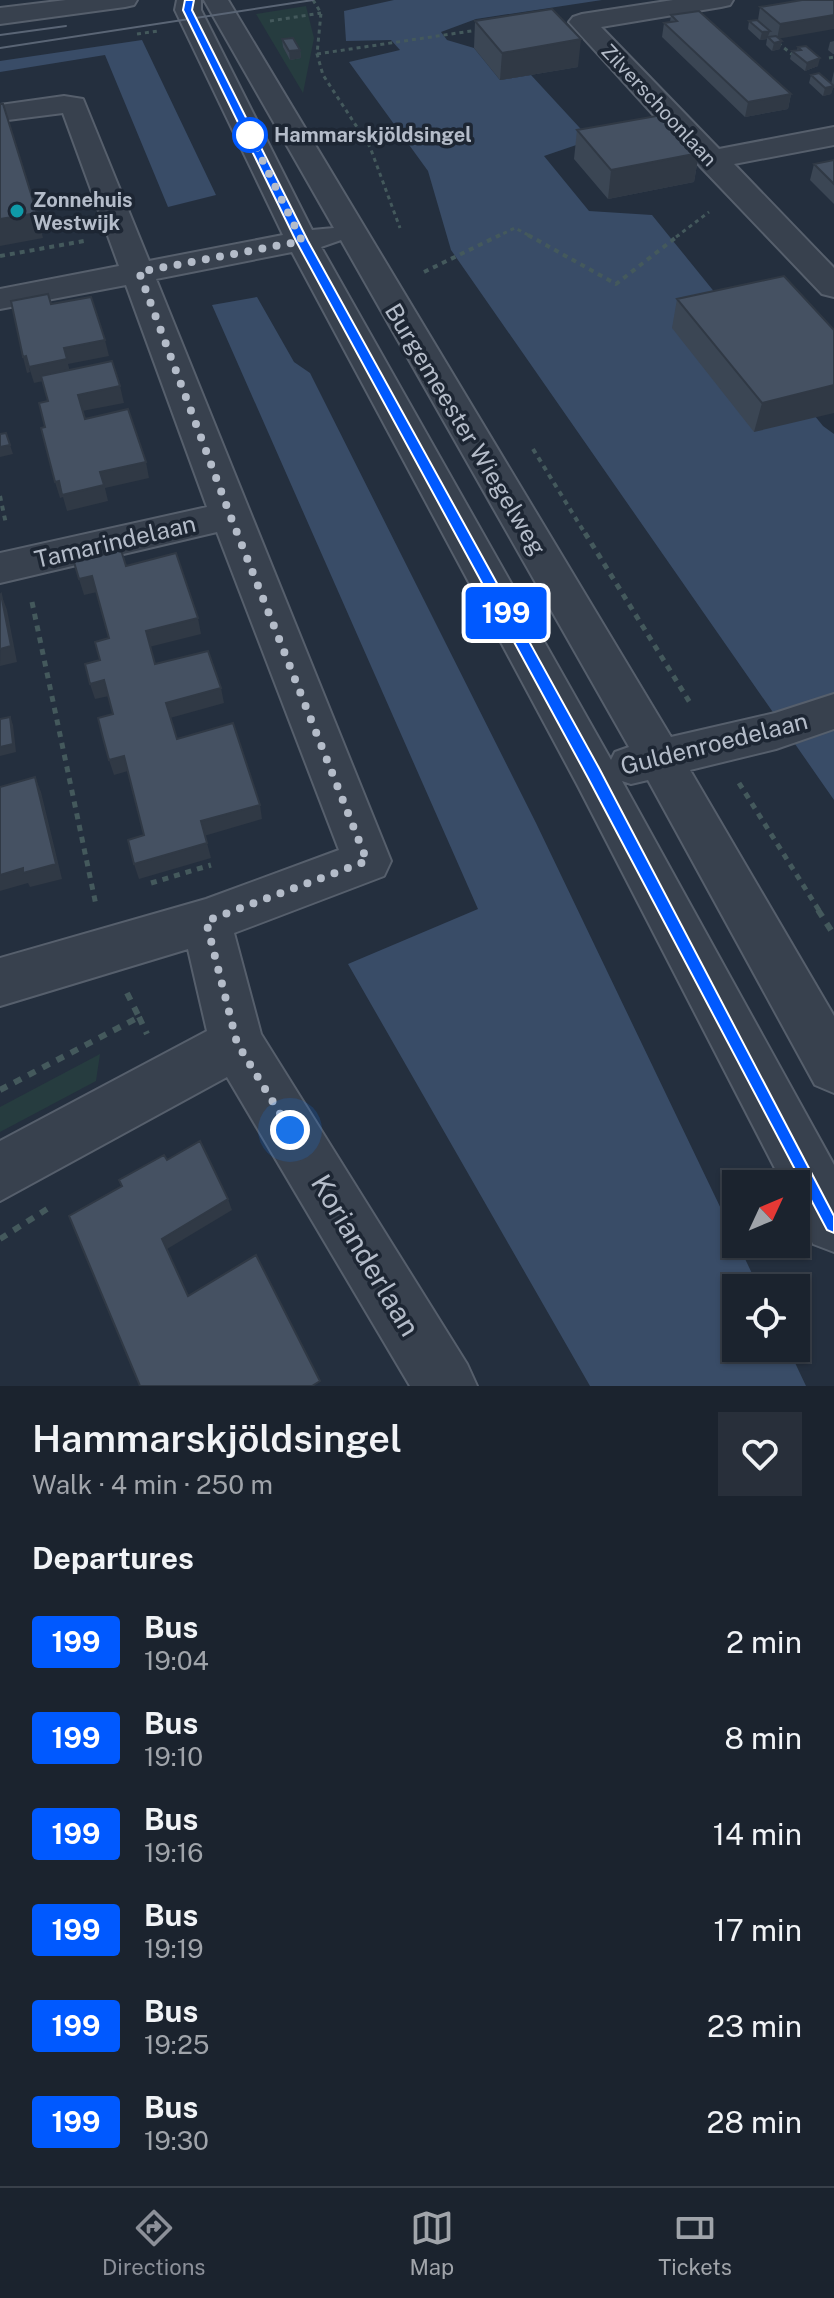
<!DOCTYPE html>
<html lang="en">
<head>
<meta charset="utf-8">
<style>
	body { margin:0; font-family:"Public Sans",sans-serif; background:#282f3a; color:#f1f3f6; height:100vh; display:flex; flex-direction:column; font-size:30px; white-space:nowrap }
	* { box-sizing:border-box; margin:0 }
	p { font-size:26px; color:#a0a4aa }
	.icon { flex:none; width:44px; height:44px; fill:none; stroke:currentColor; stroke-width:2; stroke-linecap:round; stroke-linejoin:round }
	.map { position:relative; height:1386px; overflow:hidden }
	.sheet { display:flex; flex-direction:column; background:#1b232e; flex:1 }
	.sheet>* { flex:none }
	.badge { padding:0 16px; border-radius:6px; font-size:28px; line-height:52px }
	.needle { width:52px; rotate:46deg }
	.tools { position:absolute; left:722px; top:1170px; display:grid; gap:16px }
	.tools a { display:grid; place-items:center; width:88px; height:88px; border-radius:0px; background:#1b232e; box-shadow:0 2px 6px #0004,0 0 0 2px #39404a; font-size:40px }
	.you { position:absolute; width:40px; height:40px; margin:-20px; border:6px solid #fff; border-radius:50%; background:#1a73e8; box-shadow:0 0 0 12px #1a73e833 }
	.map>.badge { position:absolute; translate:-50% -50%; box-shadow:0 0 0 4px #fff }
	h2 { padding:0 32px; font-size:30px; line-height:72px }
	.round { display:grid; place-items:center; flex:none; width:84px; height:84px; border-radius:0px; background:#282f3a }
	.head { display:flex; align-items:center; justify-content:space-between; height:136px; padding:0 32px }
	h1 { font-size:38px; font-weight:600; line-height:60px }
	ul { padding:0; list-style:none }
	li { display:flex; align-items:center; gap:24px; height:96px; padding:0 32px }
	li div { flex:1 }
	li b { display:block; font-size:30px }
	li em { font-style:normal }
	li .badge { min-width:88px; font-weight:700; text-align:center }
	.dock { display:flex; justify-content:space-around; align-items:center; height:112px; border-top:2px solid #39404a; background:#1b232e; font-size:22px; color:#a0a4aa }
	.dock a { display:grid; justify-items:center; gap:4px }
	.dock .current { color:#8c9099 }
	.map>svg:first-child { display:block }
	.green { fill:#263c3f }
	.water { fill:#394c67 }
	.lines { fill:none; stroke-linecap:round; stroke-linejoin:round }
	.minor-casing { stroke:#565f6c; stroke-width:4 }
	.path-far3 { stroke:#44595c; stroke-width:3; stroke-dasharray:4 4; stroke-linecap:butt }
	.path-far2 { stroke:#44595c; stroke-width:4; stroke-dasharray:5 5; stroke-linecap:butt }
	.path-far1 { stroke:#44595c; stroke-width:5; stroke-dasharray:6 6; stroke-linecap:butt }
	.path { stroke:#44595c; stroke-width:6; stroke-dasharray:8 8; stroke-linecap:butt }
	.minor { fill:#38414e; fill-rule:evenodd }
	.tram { stroke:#5a6575; stroke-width:2 }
	.wall { fill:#3b4654 }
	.shaded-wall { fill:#303945 }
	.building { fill:#455162; stroke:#303945; stroke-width:2 }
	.line { fill:#0059ff; stroke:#fff; stroke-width:2 }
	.walk { stroke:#b4bcc9; stroke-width:8; stroke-dasharray:0 14.4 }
	.stop-dot { fill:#fff; stroke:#0059ff; stroke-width:4 }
	.culture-dot { fill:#0f9aa8; stroke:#1d2633; stroke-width:3 }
	.labels { text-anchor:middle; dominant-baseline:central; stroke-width:7; stroke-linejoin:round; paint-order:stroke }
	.far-street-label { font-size:20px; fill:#b4bcc9; stroke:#1d2633 }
	.far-stop-label { font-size:20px; font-weight:bold; fill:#b4bcc9; stroke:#1d2633; text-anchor:start }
	.far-poi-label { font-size:20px; font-weight:bold; fill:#b4bcc9; stroke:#1d2633; text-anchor:start }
	.street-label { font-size:24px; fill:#b4bcc9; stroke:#1d2633 }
	.near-street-label { font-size:28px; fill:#b4bcc9; stroke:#1d2633 }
</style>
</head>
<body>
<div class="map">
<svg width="834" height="1386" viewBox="0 0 834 1386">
	<rect width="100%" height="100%" fill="#242f3e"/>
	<path class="green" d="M 306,6 L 314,38 L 303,93 L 256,14 Z
		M 100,1054 L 96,1081 L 0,1132 L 0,1107 Z"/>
	<path class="water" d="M 394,0 L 602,0 L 476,19 L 441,32 L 447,40 L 474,48 L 500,80 L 531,75 L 591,140 L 544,156 L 589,211 L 652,215 L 823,426 L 834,434 L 834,800 L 451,250 L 428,171 L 349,62 L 400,50 L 391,40 L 346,41 L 344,11 Z
		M 142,40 L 216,195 L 168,207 L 105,55 L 0,72 L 0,61 Z
		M 257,297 L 294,362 L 310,373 L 536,823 L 759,1288 L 736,1288 L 736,1348 L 788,1348 L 806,1386 L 590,1386 L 348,964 L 478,909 L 212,305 Z"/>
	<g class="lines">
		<g class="minor-casing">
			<path id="minor" d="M 66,0 L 137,0 L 134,5 L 125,7 L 0,24 L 0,8 Z
				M 177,0 L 201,0 L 201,10 L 312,230 L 334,228 L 204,0 L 228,0 L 671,737 L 775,713 L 834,694 L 834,729 L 776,749 L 690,770 L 834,1016 L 834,1093 L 815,1085 L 648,780 L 631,784 L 622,781 L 834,1165 L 834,1252 L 813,1244 L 796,1210 L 796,1184 L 783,1184 L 578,786 L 292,252 L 156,279 L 391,861 L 384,876 L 234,933 L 261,1034 L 467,1364 L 477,1386 L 410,1386 L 227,1077 L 0,1201 L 0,1141 L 207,1031 L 188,949 L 0,1006 L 0,958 L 206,899 L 339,850 L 217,532 L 0,583 L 0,553 L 207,507 L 126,285 L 0,309 L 0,289 L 119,266 L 63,113 L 0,121 L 0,105 L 64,96 L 83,99 L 149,261 L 283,235 L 175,10 ZM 341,240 L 629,747 L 615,752 L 611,760 L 321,247 Z
				M 673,0 L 733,0 L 730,5 L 721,7 L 601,27 L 719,149 L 834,127 L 834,145 L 734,164 L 834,268 L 834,297 L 822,294 L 700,166 L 569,22 L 573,17 L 582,14 Z"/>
		</g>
		<path class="path-far3" d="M 313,0 L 321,13 L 317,54 L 323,75 L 370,147 L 400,228
			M 270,21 L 321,13
			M 137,34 L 158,31
			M 778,43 L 793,55
			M 317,54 L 478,30
			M 829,58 L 834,57
			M 496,237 L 515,228 L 532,237
			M 676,237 L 709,212"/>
		<path class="path-far2" d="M 528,235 L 616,284 L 679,235
			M 0,256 L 84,241
			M 424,272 L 500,235
			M 533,449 L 586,535
			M 0,496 L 6,524"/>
		<path class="path-far1" d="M 585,533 L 692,706
			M 32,602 L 96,905
			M 739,783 L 820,912
			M 151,883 L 211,865"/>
		<path class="path" d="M 818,910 L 834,935
			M 139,1017 L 147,1034
			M 0,1090 L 139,1017 L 127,993
			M 0,1239 L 47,1209"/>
		<use href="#minor" class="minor"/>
		<path class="tram" d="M 0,35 L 66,26
			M 0,48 L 313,0"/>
	</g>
	<path class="wall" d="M 802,0 L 779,39 L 780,49 L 772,51 L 766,45 L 767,39 L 760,40 L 748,29 L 749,21 L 758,20 L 760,7 Z
		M 671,15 L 791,94 L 788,109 L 745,117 L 662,37 L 664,23 L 670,22 Z
		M 475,21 L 578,67 L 500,80 L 474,48 Z
		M 282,39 L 300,50 L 301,58 L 290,60 L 283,47 Z
		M 834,41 L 834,54 L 833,54 L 828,50 L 830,42 Z
		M 798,47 L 818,66 L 805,71 L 790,59 L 792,51 L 797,50 Z
		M 834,71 L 834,88 L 833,87 L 831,94 L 823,96 L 809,83 L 811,75 L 831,84 Z
		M 577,130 L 699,153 L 694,182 L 608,199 L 574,159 Z
		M 834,160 L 834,204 L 810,180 L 814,164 Z
		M 677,299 L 834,330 L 754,432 L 672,328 Z"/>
	<path class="shaded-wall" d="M 834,15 L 834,29 L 777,39 L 780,24 Z
		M 770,31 L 767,39 L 760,40 L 762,32 Z
		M 581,39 L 578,67 L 500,80 L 502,53 Z
		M 782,41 L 780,49 L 772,51 L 774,43 Z
		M 300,50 L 301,58 L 290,60 L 289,51 Z
		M 820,58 L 818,66 L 805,71 L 807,63 Z
		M 834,86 L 831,94 L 823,96 L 825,88 Z
		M 791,94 L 788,109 L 745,117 L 748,102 Z
		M 699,153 L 694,182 L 608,199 L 611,170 Z
		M 37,213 L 43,238 L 0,246 L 0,219 Z
		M 105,340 L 109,356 L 68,364 L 71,375 L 34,383 L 29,367 L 64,348 Z
		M 26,356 L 30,372 L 27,373 L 23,357 Z
		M 834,385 L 834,413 L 754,432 L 762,403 Z
		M 120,386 L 124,403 L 82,411 L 78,395 Z
		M 10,445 L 13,454 L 0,457 L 0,447 Z
		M 146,462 L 149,478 L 105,488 L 108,501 L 67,511 L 63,497 L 60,498 L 55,482 Z
		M 92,576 L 97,592 L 84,595 L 79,579 Z
		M 1,594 L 7,610 L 17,662 L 0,666 Z
		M 198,618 L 201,634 L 149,647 L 146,631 Z
		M 104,680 L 109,696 L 95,699 L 90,684 Z
		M 221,688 L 224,703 L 170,718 L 166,703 Z
		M 10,717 L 13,725 L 16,752 L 0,756 L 0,747 Z
		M 124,756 L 128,771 L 114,775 L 109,760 Z
		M 35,777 L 41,792 L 62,879 L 30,887 L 28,883 L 0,891 L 0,875 Z
		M 260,805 L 262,819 L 204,836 L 201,821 Z
		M 207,843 L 211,858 L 139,879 L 134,864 Z
		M 228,1199 L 232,1210 L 167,1249 L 162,1239 Z"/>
	<path class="building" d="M 802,0 L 834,0 L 834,15 L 780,24 L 760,7 Z
		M 552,9 L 581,39 L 502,53 L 475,21 Z
		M 699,11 L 791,94 L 748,102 L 664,23 L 677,21 L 671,15 Z
		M 757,20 L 770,31 L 762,32 L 749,21 Z
		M 776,36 L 782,41 L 774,43 L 768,37 Z
		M 293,38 L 300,50 L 289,51 L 282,39 Z
		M 806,46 L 820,58 L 807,63 L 792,51 L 801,50 L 798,47 Z
		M 819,73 L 834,86 L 825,88 L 811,75 Z
		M 0,104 L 3,104 L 37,213 L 0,219 Z
		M 662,115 L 699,153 L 611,170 L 577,130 Z
		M 834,160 L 834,184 L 814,164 Z
		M 784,276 L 834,330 L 834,385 L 762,403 L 677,299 Z
		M 48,294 L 51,304 L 91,297 L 105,340 L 64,348 L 67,359 L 29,367 L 26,356 L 23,357 L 11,301 Z
		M 112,361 L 120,386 L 78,395 L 85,419 L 128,409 L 146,462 L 100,472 L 104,485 L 62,495 L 59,481 L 55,482 L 41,428 L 45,427 L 39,403 L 48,401 L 41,376 Z
		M 6,433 L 10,445 L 0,447 L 0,434 Z
		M 121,550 L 126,566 L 176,553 L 198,618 L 146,631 L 155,664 L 208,651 L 221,688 L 166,703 L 177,739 L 233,723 L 260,805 L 201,821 L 207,843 L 134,864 L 128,840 L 144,835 L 124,756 L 109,760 L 103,738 L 98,718 L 113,714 L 104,680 L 90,684 L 85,664 L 100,660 L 95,642 L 109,638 L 92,576 L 79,579 L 74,562 Z
		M 1,594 L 11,646 L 0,649 L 0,595 Z
		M 10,717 L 13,744 L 0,747 L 0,719 Z
		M 35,777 L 56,864 L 23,873 L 23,868 L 0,875 L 0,787 Z
		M 200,1141 L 228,1199 L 162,1239 L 188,1296 L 256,1255 L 320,1381 L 312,1386 L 140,1386 L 69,1216 L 122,1186 L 119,1180 L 164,1155 L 167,1160 Z"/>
	<path class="line" d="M 185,0 L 194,0 L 192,10 L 308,241 L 599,768 L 834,1216 L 834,1233 L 827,1230 L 588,778 L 296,241 L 183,10 Z"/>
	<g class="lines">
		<path class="walk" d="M 250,135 L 302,241 L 139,272 L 230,515 L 367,861 L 206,921 L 237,1043 L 290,1130"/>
	</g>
	<circle class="stop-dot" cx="250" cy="135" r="16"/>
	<circle class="culture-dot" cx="17" cy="211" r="8"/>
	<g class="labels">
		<g class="far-street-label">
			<text transform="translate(659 105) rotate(47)">Zilverschoonlaan</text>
		</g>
		<g class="far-stop-label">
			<text x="274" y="135">Hammarskjöldsingel</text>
		</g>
		<g class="far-poi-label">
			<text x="33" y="200">Zonnehuis<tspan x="33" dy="23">Westwijk</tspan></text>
		</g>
		<g class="street-label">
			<text transform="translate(466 429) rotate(59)">Burgemeester Wiegelweg</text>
			<text transform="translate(115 541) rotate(-13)">Tamarindelaan</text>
			<text transform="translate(714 743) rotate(-14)">Guldenroedelaan</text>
		</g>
		<g class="near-street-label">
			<text transform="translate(366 1255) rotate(59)">Korianderlaan</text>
		</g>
	</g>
</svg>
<div class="tools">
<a><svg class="needle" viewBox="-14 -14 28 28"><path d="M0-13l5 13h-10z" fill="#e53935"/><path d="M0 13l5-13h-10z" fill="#a0a4aa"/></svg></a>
<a><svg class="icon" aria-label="locate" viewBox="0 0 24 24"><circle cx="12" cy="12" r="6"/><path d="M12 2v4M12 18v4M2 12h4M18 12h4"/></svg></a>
</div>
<div class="you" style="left:290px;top:1130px"></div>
<b class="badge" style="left:506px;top:613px;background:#0059ff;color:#fff">199</b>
</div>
<section class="sheet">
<div class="head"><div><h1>Hammarskjöldsingel</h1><p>Walk · 4 min · 250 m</p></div><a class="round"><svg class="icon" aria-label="heart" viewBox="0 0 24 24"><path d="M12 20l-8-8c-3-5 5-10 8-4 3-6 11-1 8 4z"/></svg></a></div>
<h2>Departures</h2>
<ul>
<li><span class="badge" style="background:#0059ff;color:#fff">199</span><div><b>Bus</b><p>19:04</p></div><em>2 min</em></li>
<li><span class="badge" style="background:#0059ff;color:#fff">199</span><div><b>Bus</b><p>19:10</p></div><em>8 min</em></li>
<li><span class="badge" style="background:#0059ff;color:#fff">199</span><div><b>Bus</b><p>19:16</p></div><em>14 min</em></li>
<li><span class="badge" style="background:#0059ff;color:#fff">199</span><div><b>Bus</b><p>19:19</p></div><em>17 min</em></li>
<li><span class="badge" style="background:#0059ff;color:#fff">199</span><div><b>Bus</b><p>19:25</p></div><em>23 min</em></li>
<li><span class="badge" style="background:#0059ff;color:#fff">199</span><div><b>Bus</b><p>19:30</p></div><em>28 min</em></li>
</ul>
</section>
<nav class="dock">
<a class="current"><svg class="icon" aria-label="directions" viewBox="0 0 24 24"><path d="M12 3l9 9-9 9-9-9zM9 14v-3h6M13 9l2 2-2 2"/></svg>Directions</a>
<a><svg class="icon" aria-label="map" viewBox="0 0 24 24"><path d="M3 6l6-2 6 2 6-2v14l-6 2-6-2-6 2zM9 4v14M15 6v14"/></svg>Map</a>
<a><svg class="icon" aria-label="tickets" viewBox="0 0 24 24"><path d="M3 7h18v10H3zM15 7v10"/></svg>Tickets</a>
</nav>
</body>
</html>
